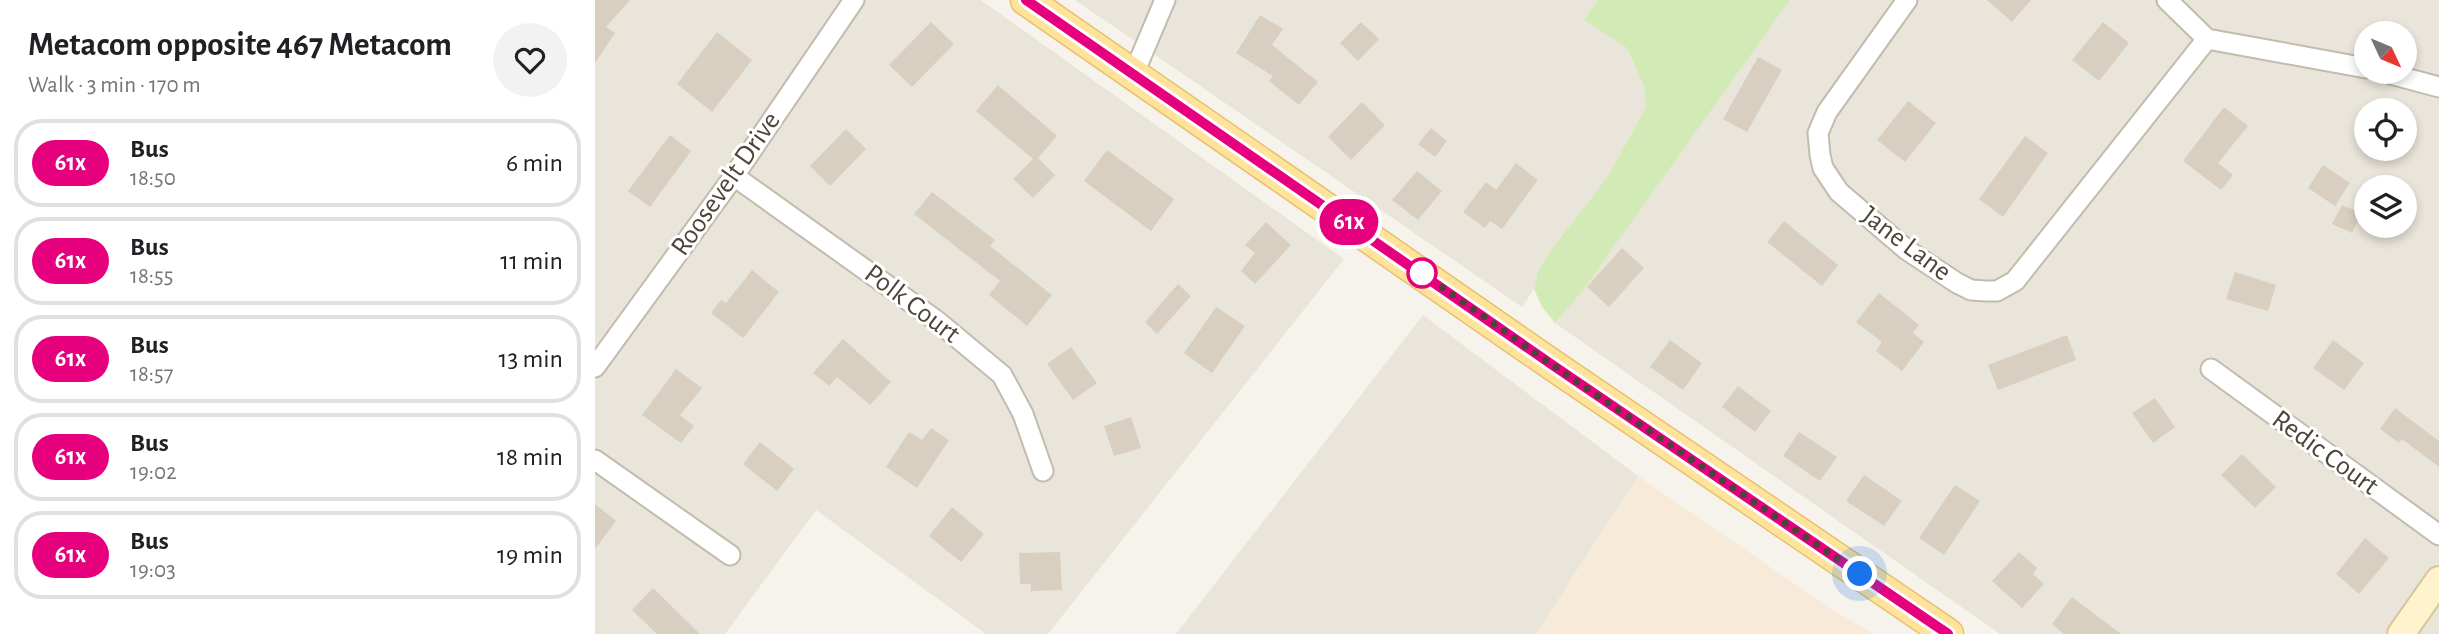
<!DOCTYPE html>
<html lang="en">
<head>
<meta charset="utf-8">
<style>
	body { margin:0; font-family:"Alegreya Sans",sans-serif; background:#f2f2f2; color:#202124; height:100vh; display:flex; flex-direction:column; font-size:26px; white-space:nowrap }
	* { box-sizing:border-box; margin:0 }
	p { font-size:23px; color:#757577 }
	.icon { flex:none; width:38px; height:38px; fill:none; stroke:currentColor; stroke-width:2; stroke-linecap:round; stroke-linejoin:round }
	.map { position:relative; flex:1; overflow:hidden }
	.panel { display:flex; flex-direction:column; background:#fff; width:595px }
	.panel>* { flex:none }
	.badge { padding:0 14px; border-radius:23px; font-size:24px; line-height:46px }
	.needle { width:46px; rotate:134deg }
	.fabs { position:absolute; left:1759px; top:21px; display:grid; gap:14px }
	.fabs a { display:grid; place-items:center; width:63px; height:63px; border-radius:50%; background:#fff; box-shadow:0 4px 10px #0003; font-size:35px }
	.you { position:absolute; width:35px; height:35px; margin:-18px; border:5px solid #fff; border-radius:50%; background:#1a73e8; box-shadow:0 0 0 10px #1a73e833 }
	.map>.badge { position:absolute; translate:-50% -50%; box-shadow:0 0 0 4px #fff }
	.round { display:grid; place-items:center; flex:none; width:74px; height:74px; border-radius:37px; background:#f2f2f2 }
	.overview { display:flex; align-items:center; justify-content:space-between; height:119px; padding:0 28px }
	h1 { font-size:33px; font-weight:600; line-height:52px }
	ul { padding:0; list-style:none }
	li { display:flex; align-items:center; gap:21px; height:88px; margin:0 14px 10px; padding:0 14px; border:4px solid #e0e0e0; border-radius:28px }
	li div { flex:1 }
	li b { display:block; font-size:26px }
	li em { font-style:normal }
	li .badge { min-width:77px; font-weight:700; text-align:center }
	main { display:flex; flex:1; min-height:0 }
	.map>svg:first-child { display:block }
	.residential { fill:#eae5da; fill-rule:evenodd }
	.commercial { fill:#f7ead8 }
	.green { fill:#d2eab5 }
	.building { fill:#d8cfc1 }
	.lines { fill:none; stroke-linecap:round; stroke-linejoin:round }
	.street-casing { stroke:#c2bbae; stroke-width:23 }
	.secondary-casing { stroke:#d6c79b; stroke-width:30 }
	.primary-casing { stroke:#e6c16a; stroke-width:33 }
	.street { stroke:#fff; stroke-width:19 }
	.secondary { stroke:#fff3cd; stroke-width:26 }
	.primary { stroke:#ffe39c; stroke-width:30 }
	.line-casing { stroke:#fff; stroke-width:16 }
	.line { stroke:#e6007e; stroke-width:10 }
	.walk { stroke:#4b4439; stroke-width:7; stroke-dasharray:0 12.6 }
	.stop-dot { fill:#fff; stroke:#e6007e; stroke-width:3.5 }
	.labels { text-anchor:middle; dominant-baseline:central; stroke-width:6; stroke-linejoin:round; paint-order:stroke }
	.street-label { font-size:28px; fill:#4b4439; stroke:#fff }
</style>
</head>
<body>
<main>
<section class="panel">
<div class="overview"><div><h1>Metacom opposite 467 Metacom</h1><p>Walk · 3 min · 170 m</p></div><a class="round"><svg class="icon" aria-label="heart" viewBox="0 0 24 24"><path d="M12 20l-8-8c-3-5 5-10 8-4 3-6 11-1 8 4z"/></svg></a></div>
<ul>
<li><span class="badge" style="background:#e6007e;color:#fff">61x</span><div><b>Bus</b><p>18:50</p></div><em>6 min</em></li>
<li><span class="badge" style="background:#e6007e;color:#fff">61x</span><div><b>Bus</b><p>18:55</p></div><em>11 min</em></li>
<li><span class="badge" style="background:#e6007e;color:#fff">61x</span><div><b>Bus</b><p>18:57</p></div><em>13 min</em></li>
<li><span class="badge" style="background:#e6007e;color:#fff">61x</span><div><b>Bus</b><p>19:02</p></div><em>18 min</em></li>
<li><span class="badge" style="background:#e6007e;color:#fff">61x</span><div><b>Bus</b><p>19:03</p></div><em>19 min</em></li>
</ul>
</section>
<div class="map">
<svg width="1844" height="634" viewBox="0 0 1844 634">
	<rect width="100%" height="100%" fill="#f6f3ec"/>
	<path class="residential" d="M 0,0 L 386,0 L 749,259 L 453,634 L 391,634 L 221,510 L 130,634 L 0,634 Z
		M 480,0 L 1003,0 L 990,20 L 1032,48 L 1049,86 L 1051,107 L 1013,176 L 953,254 L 943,271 L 939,289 L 927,307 Z
		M 1195,0 L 1844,0 L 1844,634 L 1405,634 L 960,323 L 986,293 ZM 1771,33 L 1810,33 L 1810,72 L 1771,72 ZM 1771,110 L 1810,110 L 1810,149 L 1771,149 ZM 1771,187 L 1810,187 L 1810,226 L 1771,226 Z
		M 828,315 L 1043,476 L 941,634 L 581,634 Z"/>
	<path class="commercial" d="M 1043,476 L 1235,608 L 1278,634 L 941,634 Z"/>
	<path class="green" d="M 1003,0 L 1195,0 L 986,293 L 960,323 L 947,307 L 939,289 L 943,271 L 953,254 L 1013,176 L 1051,107 L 1049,86 L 1032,48 L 989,20 Z"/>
	<path class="building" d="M 0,0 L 35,0 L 11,27 L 20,33 L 0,63 Z
		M 1392,0 L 1436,0 L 1417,22 Z
		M 665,15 L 688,29 L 677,45 L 723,82 L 704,105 L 674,81 L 678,76 L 641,53 Z
		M 336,22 L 359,44 L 317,87 L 294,65 Z
		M 766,22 L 784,39 L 763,61 L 745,43 Z
		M 1508,22 L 1534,43 L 1504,81 L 1477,60 Z
		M 122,32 L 157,60 L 117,112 L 82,84 Z
		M 1163,57 L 1187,70 L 1152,132 L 1128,119 Z
		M 403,85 L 462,136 L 443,158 L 460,175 L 438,198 L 418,179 L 438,159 L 381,111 Z
		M 1313,101 L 1341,123 L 1310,162 L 1282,140 Z
		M 767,102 L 790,125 L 756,160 L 733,137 Z
		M 1629,107 L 1653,126 L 1623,163 L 1638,175 L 1626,190 L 1588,161 Z
		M 836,128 L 852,141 L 840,157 L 823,144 Z
		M 251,129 L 271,149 L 235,186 L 215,166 Z
		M 75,135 L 96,151 L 55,207 L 33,191 Z
		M 1430,136 L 1453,153 L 1408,217 L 1384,199 Z
		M 512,150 L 579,199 L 556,231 L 489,181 Z
		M 921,163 L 943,180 L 907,229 L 895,221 L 890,228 L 868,212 L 891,182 L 901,190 Z
		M 1728,165 L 1755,183 L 1740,206 L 1713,188 Z
		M 822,171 L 847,191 L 823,220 L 797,200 Z
		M 337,192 L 400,240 L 395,246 L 457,295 L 432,326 L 394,295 L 405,281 L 319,214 Z
		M 1747,205 L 1766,213 L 1757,233 L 1737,224 Z
		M 1189,221 L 1243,265 L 1227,286 L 1172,242 Z
		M 671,222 L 696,245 L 660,284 L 646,271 L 660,253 L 650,245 Z
		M 1027,248 L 1049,268 L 1014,307 L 992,287 Z
		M 157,270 L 184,292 L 148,338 L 116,313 L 126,300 L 131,303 Z
		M 1640,272 L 1681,285 L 1673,311 L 1631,299 Z
		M 583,284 L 596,296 L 562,334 L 550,322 Z
		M 1284,293 L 1324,325 L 1318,333 L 1329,342 L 1307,371 L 1281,351 L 1287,342 L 1261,322 Z
		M 621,307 L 650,326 L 617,373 L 589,353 Z
		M 1472,335 L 1481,360 L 1403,390 L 1393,365 Z
		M 248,339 L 296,382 L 275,405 L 242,377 L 234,386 L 218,373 Z
		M 1075,340 L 1107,363 L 1088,390 L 1055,367 Z
		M 1738,340 L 1769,363 L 1749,390 L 1718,368 Z
		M 476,347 L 502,383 L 478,400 L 452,364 Z
		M 81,369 L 107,388 L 85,415 L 99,426 L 86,443 L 47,415 Z
		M 1143,386 L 1176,411 L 1160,432 L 1127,407 Z
		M 1560,398 L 1580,427 L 1558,443 L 1537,413 Z
		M 1800,408 L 1844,441 L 1844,467 L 1807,439 L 1804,443 L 1785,429 Z
		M 536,417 L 546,448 L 519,456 L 509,426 Z
		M 336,428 L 354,440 L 322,488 L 291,467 L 314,432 L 327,440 Z
		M 1204,432 L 1242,457 L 1225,481 L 1188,456 Z
		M 165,442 L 199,469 L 182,491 L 148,464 Z
		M 1647,454 L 1681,487 L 1660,508 L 1626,475 Z
		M 1269,475 L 1307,501 L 1289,526 L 1251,501 Z
		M 1360,485 L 1385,501 L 1349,555 L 1324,538 Z
		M 0,504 L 21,521 L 0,549 Z
		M 357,507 L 389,534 L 366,562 L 334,536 Z
		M 1770,538 L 1794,558 L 1764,594 L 1741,574 Z
		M 465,552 L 467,590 L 436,591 L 436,584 L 425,584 L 424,553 Z
		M 1424,552 L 1442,568 L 1438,574 L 1449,584 L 1427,608 L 1397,581 Z
		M 58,588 L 105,634 L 62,634 L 37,610 Z
		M 1477,597 L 1526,634 L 1469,634 L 1457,624 Z"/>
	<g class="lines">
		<g class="street-casing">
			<path id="street" d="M 1312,0 L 1232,112 L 1223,133 L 1225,155 L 1228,168 L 1244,192 L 1312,250 L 1362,283 L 1376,290 L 1391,291 L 1402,291 L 1420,281 L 1612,39
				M 1572,0 L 1612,39 L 1771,68
				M 1788,72 L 1844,87
				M 539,73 L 570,0
				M 139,176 L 342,321 L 407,375 L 428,414 L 448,471
				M 0,367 L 139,176 L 259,0
				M 1616,369 L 1844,535
				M 0,460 L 135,555"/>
		</g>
		<g class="secondary-casing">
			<path id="secondary" d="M 1806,634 L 1844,580"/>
		</g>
		<g class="primary-casing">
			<path id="primary" d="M 431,0 L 956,364 L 1353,634"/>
		</g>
		<use href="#street" class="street"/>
		<use href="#secondary" class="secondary"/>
		<use href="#primary" class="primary"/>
	</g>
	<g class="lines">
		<g class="line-casing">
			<path id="line" d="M 431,0 L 956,364 L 1353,634"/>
		</g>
		<use href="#line" class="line"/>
		<path class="walk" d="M 827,273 L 956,364 L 1265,574"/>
	</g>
	<circle class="stop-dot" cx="827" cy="273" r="14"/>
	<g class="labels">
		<g class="street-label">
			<text transform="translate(131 184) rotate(-55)">Roosevelt Drive</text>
			<text transform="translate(1311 244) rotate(37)">Jane Lane</text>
			<text transform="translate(317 304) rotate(37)">Polk Court</text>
			<text transform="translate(1730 453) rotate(36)">Redic Court</text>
		</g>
	</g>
</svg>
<div class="fabs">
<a><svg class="needle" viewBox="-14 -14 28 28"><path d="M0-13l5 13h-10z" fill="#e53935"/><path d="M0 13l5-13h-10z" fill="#757577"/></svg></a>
<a><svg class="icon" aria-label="locate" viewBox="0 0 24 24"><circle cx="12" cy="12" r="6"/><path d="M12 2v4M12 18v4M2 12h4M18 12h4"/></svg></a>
<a><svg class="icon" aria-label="layers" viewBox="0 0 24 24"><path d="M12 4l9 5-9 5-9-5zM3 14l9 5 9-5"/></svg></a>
</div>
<div class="you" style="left:1265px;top:574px"></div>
<b class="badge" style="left:754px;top:222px;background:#e6007e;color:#fff">61x</b>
</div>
</main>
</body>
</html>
